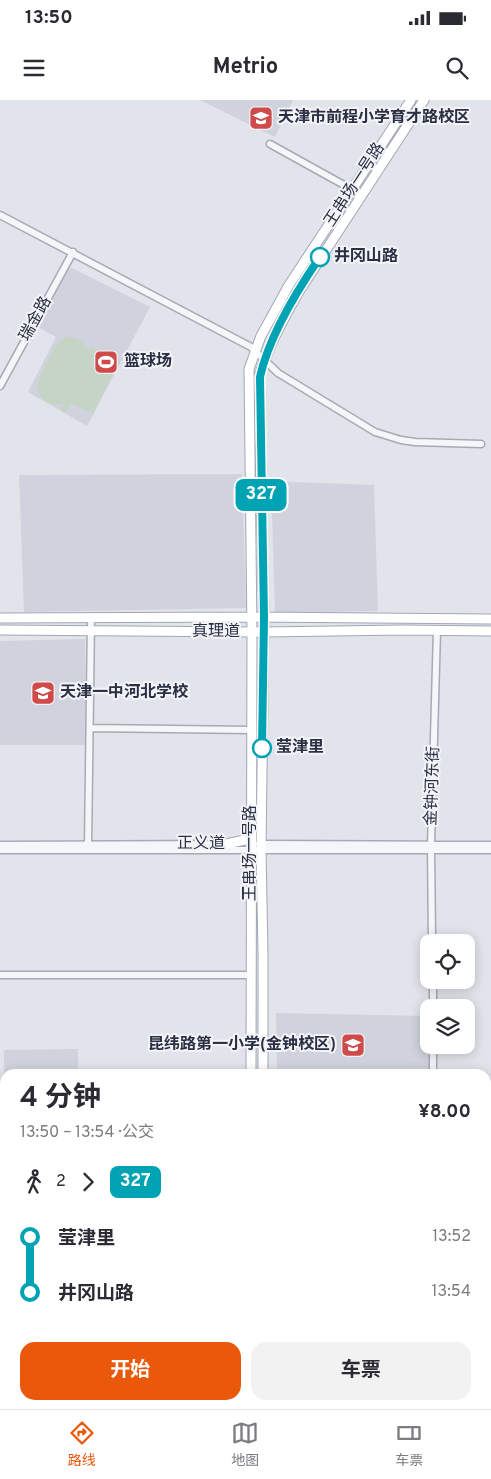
<!DOCTYPE html>
<html lang="zh">
<head>
<meta charset="utf-8">
<style>
	body { margin:0; font-family:Overpass,"Noto Sans SC",sans-serif; background:#f2f2f3; color:#2b2b33; height:100vh; display:flex; flex-direction:column; font-size:19px; white-space:nowrap }
	* { box-sizing:border-box; margin:0 }
	p { font-size:16px; color:#7c7c81 }
	.icon { flex:none; width:28px; height:28px; fill:none; stroke:currentColor; stroke-width:2; stroke-linecap:round; stroke-linejoin:round }
	.map { position:relative; flex:1; overflow:hidden }
	.drawer { position:absolute; left:0px; top:969px; width:491px; height:341px; display:flex; flex-direction:column; background:#fff; border-radius:15px 15px 0 0; box-shadow:0 2px 12px #0003 }
	.drawer>* { flex:none }
	.badge { padding:0 10px; border-radius:8px; font-size:18px; line-height:32px }
	.controls { position:absolute; left:420px; top:834px; display:grid; gap:10px }
	.controls a { display:grid; place-items:center; width:55px; height:55px; border-radius:10px; background:#fff; box-shadow:0 2px 12px #0003; font-size:25px }
	.map>.badge { position:absolute; translate:-50% -50%; box-shadow:0 0 0 2px #fff }
	.legs { display:flex; align-items:center; gap:8px; height:55px; padding:0 20px; font-size:16px }
	.legs p { margin-inline-start:auto }
	.head { display:flex; align-items:center; justify-content:space-between; height:85px; padding:0 20px }
	h1 { font-size:28px; font-weight:700; line-height:38px }
	.primary-button { display:flex; gap:10px; margin-top:auto; padding:10px 20px }
	.primary-button a { flex:1; height:58px; border-radius:15px; background:#ea580c; color:#fff; font-size:20px; font-weight:700; line-height:58px; text-align:center }
	.primary-button a+a { background:#f2f2f3; color:#2b2b33 }
	ul { padding:0 20px; list-style:none }
	li { display:flex; align-items:center; gap:18px; height:55px; font-size:19px }
	li i { display:grid; place-items:center; width:8px; height:100%; margin:0 6px; background:currentColor }
	li i::after { content:''; width:12px; height:12px; margin:-6px; border:4px solid; border-radius:50%; background:#fff }
	li p { margin-inline-start:auto }
	li:first-child i { background:linear-gradient(#0000 50%,currentColor 0) }
	li:last-child i { background:linear-gradient(currentColor 50%,#0000 0) }
	.status { display:flex; justify-content:space-between; align-items:center; height:35px; padding:0 25px; background:#fff; direction:ltr }
	.status svg { height:14px; fill:currentColor }
	header { display:flex; justify-content:space-between; align-items:center; height:65px; padding:0 20px; background:#fff; font-size:22px; font-weight:700 }
	.dock { display:flex; justify-content:space-around; align-items:center; height:70px; border-top:1px solid #e1e1e2; background:#fff; font-size:14px; color:#7c7c81 }
	.dock a { display:grid; justify-items:center; gap:2px }
	.dock .selected { color:#ea580c }
	.map>svg:first-child { display:block }
	.built { fill:#d0d3dd }
	.pitch { fill:#c5d4c4 }
	.lines { fill:none; stroke-linecap:round; stroke-linejoin:round }
	.minor-casing { stroke:#a7aab5; stroke-width:9 }
	.major-casing { stroke:#a2a7b6; stroke-width:11 }
	.minor { stroke:#f5f6f9; stroke-width:6 }
	.major { stroke:#fff; stroke-width:9 }
	.line-1-casing { stroke:#fff; stroke-width:11 }
	.line-1 { stroke:#00a3b4; stroke-width:8 }
	.stop-1-dot { fill:#fff; stroke:#00a3b4; stroke-width:2.5 }
	.labels { text-anchor:middle; dominant-baseline:central; stroke-width:4; stroke-linejoin:round; paint-order:stroke }
	.poi-label { font-size:16px; font-weight:bold; fill:#2a2f43; stroke:#f2f4f8; text-anchor:start }
	.street-label { font-size:16px; fill:#2a2f43; stroke:#f2f4f8 }
	.stop-label { font-size:16px; font-weight:bold; fill:#2a2f43; stroke:#f2f4f8; text-anchor:start }
</style>
</head>
<body>
<div class="status"><b>13:50</b><svg viewBox="0 0 49 12"><path d="M0 12V9h3v3zM5 12V6h3v6zM10 12V3h3v9zM15 12V0h3v12zM26 1h20v11H26zM47 4h2v5h-2z"/></svg></div>
<header><svg class="icon" aria-label="menu" viewBox="0 0 24 24"><path d="M4 6h16M4 12h16M4 18h16"/></svg>Metrio<svg class="icon" aria-label="search" viewBox="0 0 24 24"><circle cx="10" cy="10" r="6"/><path d="M15 15l6 6"/></svg></header>
<div class="map">
<svg width="491" height="1309" viewBox="0 0 491 1309">
	<rect width="100%" height="100%" fill="#e2e4eb"/>
	<path class="built" d="M 200,0 L 293,0 L 275,37 Z
		M 72,168 L 150,207 L 87,326 L 28,292 L 56,237 L 38,227 L 68,169 Z
		M 242,374 L 246,508 L 24,512 L 19,375 Z
		M 271,381 L 374,385 L 378,511 L 275,513 Z
		M 85,539 L 86,645 L 0,645 L 0,541 Z
		M 276,913 L 428,916 L 429,974 L 277,974 Z
		M 78,949 L 78,974 L 5,974 L 5,998 L 4,998 L 4,950 Z"/>
	<path class="pitch" d="M 71,237 L 82,241 L 90,251 L 92,247 L 98,251 L 91,264 L 113,275 L 106,287 L 85,277 L 106,288 L 99,301 L 78,290 L 99,302 L 93,314 L 71,303 L 66,313 L 61,310 L 64,303 C 52,307 38,301 38,287 C 37,279 54,247 60,241 C 64,238 67,238 71,237 Z
		M 99,251 L 120,261 L 113,274 L 92,263 Z"/>
	<g class="lines">
		<g class="minor-casing">
			<path id="minor" d="M 270,44 L 362,95
				M 0,115 L 251,247 L 278,273 L 375,332 L 401,340 L 415,342 L 481,344
				M 0,286 L 73,152
				M 90,628 L 251,630
				M 259,744 L 491,745
				M 0,745 L 229,744
				M 88,747 L 91,518
				M 0,750 L 491,750
				M 432,842 L 431,745 L 437,530
				M 0,875 L 251,875
				M 433,880 L 433,908
				M 433,945 L 433,974
				M 0,1008 L 5,1008
				M 0,1134 L 5,1134
				M 434,1305 L 434,1309"/>
		</g>
		<g class="major-casing">
			<path id="major" d="M 0,518 L 252,517 L 491,519
				M 0,530 L 264,532 L 403,530 L 491,531
				M 226,744 L 245,740 L 251,730
				M 251,974 L 252,532 L 249,269 L 261,236 L 289,185 L 411,0
				M 263,974 L 263,854 L 261,750 L 264,517 L 259,277 C 267,248 283,220 298,193 L 424,0
				M 264,1305 L 264,1309
				M 250,1309 L 250,1305"/>
		</g>
		<use href="#minor" class="minor"/>
		<use href="#major" class="major"/>
	</g>
	<g class="lines">
		<g class="line-1-casing">
			<path id="line-1" d="M 262,648 L 264,517 L 260,277 C 269,236 296,192 320,157"/>
		</g>
		<use href="#line-1" class="line-1"/>
	</g>
	<defs>
		<g id="school-square" transform="scale(1.25)"><rect x="-9" y="-9" width="18" height="18" rx="4" fill="#ce4b49" stroke="#f2f4f8"/><path d="M0-5L7-2L0 1L-7-2ZM-4 1L0 2.5L4 1V4Q0 6-4 4Z" fill="#fff"/></g>
		<g id="stadium-square" transform="scale(1.25)"><rect x="-9" y="-9" width="18" height="18" rx="4" fill="#ce4b49" stroke="#f2f4f8"/><path d="M0-5a6.5 5 0 1 0 0 10a6.5 5 0 1 0 0-10ZM-3.5-1.8h7v3.6h-7Z" fill="#fff"/></g>
	</defs>
	<g fill-rule="evenodd">
		<use href="#school-square" x="261" y="18"/>
		<use href="#stadium-square" x="106" y="262"/>
		<use href="#school-square" x="43" y="593"/>
		<use href="#school-square" x="353" y="945"/>
	</g>
	<g class="stop-1-dot">
		<circle cx="320" cy="157" r="9"/>
		<circle cx="262" cy="648" r="9"/>
	</g>
	<g class="labels">
		<g class="poi-label">
			<text x="278" y="18">天津市前程小学育才路校区</text>
			<text x="124" y="262">篮球场</text>
			<text x="60" y="593">天津一中河北学校</text>
			<text x="336" y="945" text-anchor="end">昆纬路第一小学(金钟校区)</text>
		</g>
		<g class="street-label">
			<text transform="translate(355 85) rotate(-57)">王串场一号路</text>
			<text transform="translate(36 219) rotate(-61)">瑞金路</text>
			<text x="216" y="532">真理道</text>
			<text transform="translate(433 686) rotate(-88)">金钟河东街</text>
			<text x="201" y="744">正义道</text>
			<text transform="translate(251 753) rotate(-90)">王串场一号路</text>
		</g>
		<g class="stop-label">
			<text x="334" y="157">井冈山路</text>
			<text x="276" y="648">莹津里</text>
		</g>
	</g>
</svg>
<div class="controls">
<a><svg class="icon" aria-label="locate" viewBox="0 0 24 24"><circle cx="12" cy="12" r="6"/><path d="M12 2v4M12 18v4M2 12h4M18 12h4"/></svg></a>
<a><svg class="icon" aria-label="layers" viewBox="0 0 24 24"><path d="M12 4l9 5-9 5-9-5zM3 14l9 5 9-5"/></svg></a>
</div>
<b class="badge" style="left:261px;top:395px;background:#00a3b4;color:#fff">327</b>
<section class="drawer">
<div class="head"><div><h1>4 分钟</h1><p>13:50 – 13:54 · 公交</p></div><b>¥8.00</b></div>
<div class="legs"><svg class="icon" aria-label="walk" viewBox="0 0 24 24"><circle cx="13" cy="4" r="2"/><path d="M13 8l-2 6 4 7M11 14l-3 7M7 12l3-4h3l4 4"/></svg>2<svg class="icon" aria-label="forward" viewBox="0 0 24 24"><path d="M9 5l7 7-7 7"/></svg><b class="badge" style="background:#00a3b4;color:#fff">327</b></div>
<ul>
<li><i style="color:#00a3b4"></i><b>莹津里</b><p>13:52</p></li>
<li><i style="color:#00a3b4"></i><b>井冈山路</b><p>13:54</p></li>
</ul>
<div class="primary-button"><a>开始</a><a>车票</a></div>
</section>
</div>
<nav class="dock">
<a class="selected"><svg class="icon" aria-label="directions" viewBox="0 0 24 24"><path d="M12 3l9 9-9 9-9-9zM9 14v-3h6M13 9l2 2-2 2"/></svg>路线</a>
<a><svg class="icon" aria-label="map" viewBox="0 0 24 24"><path d="M3 6l6-2 6 2 6-2v14l-6 2-6-2-6 2zM9 4v14M15 6v14"/></svg>地图</a>
<a><svg class="icon" aria-label="tickets" viewBox="0 0 24 24"><path d="M3 7h18v10H3zM15 7v10"/></svg>车票</a>
</nav>
</body>
</html>
